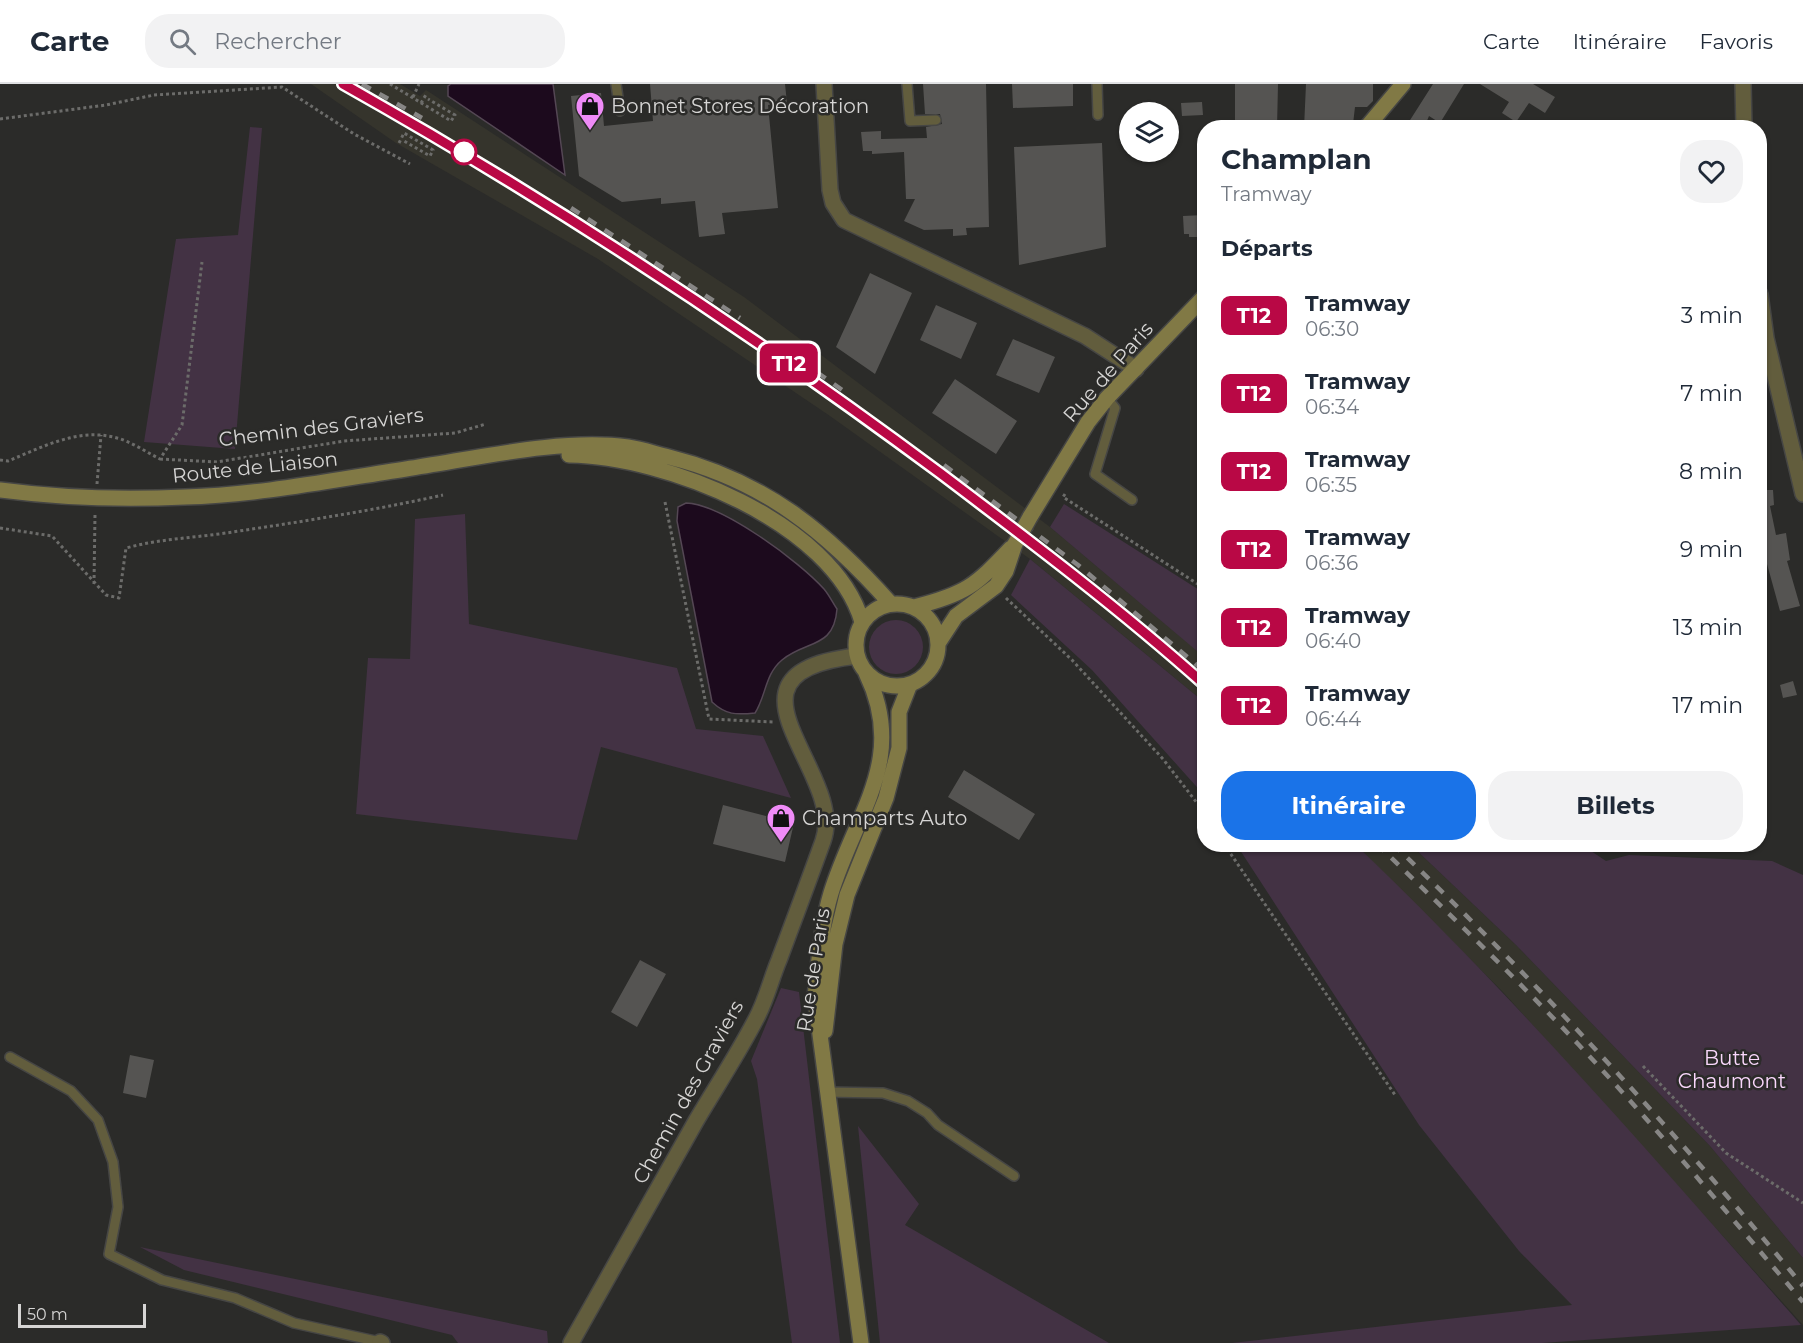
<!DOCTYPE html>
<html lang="fr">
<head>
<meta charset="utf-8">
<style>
	body { margin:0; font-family:Montserrat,sans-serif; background:#f2f2f3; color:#1f2937; height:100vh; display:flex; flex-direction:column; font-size:22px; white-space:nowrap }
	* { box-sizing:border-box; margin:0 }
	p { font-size:20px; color:#747a83 }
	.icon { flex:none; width:33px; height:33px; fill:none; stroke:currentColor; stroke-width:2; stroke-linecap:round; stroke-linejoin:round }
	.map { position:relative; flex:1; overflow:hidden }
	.details { position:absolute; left:1197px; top:36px; width:570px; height:732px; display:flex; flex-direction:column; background:#fff; border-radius:24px; box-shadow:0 2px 4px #0004 }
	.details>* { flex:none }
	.badge { padding:0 12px; border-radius:9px; font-size:21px; line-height:39px }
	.fabs { position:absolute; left:1119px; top:18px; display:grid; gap:12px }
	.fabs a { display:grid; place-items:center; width:60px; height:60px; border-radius:50%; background:#fff; box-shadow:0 2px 4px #0004; font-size:30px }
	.scale { position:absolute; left:18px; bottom:15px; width:128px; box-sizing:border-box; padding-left:6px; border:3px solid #d6d5d4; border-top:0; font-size:16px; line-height:21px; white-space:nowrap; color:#d6d5d4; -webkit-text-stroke:4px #2b2b29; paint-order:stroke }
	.map>.badge { position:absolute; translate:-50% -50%; box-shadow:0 0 0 3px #fff }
	h2 { padding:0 24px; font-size:22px; line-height:54px }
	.round { display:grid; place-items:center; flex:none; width:63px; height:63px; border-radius:24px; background:#f2f2f3 }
	.headline { display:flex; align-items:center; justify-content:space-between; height:102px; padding:0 24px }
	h1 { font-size:28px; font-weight:700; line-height:45px }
	.primary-button { display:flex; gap:12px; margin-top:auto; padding:12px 24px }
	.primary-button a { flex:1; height:69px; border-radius:24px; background:#1a73e8; color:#fff; font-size:24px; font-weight:700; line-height:69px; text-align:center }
	.primary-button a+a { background:#f2f2f3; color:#1f2937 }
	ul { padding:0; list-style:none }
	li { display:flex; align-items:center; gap:18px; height:78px; padding:0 24px }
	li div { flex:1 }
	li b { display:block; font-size:22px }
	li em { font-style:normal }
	li .badge { min-width:66px; font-weight:700; text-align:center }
	header { display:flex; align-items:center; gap:36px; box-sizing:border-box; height:84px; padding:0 30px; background:#fff; border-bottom:2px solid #e0e1e3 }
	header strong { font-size:28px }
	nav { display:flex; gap:33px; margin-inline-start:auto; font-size:21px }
	.search { width:420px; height:54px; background:#f2f2f3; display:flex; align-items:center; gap:15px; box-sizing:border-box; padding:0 21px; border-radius:24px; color:#747a83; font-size:22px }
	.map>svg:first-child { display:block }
	.built { fill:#35342c }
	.green { fill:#433244 }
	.water { fill:#1c0a1d; stroke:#544754; stroke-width:1.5 }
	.building { fill:#555452 }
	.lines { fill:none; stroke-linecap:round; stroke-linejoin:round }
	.lane-casing { stroke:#464644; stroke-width:12 }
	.street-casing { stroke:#464644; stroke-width:18 }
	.secondary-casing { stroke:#464644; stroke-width:18 }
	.path { stroke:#6c6c6a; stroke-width:3; stroke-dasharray:3 3; stroke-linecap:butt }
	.lane { stroke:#625d3d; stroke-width:9 }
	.street { stroke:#625d3d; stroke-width:15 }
	.secondary { stroke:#817945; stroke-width:15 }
	.rail { stroke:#878685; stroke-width:4.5; stroke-dasharray:10 10; stroke-linecap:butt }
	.secondary-bridge-casing { stroke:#464644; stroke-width:18; stroke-linecap:butt }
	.secondary-bridge { stroke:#817945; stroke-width:15 }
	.line-casing { stroke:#fff; stroke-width:14 }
	.line { stroke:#b90845; stroke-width:9 }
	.stop-dot { fill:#fff; stroke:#b90845; stroke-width:3 }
	.labels { text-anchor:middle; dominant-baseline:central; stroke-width:5; stroke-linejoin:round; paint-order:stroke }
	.poi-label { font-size:20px; fill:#d6d5d4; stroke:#2b2b29; text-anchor:start }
	.street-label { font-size:20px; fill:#d6d5d4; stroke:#2b2b29 }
	.park-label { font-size:20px; fill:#fad7fc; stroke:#2b2b29 }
</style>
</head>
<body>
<header>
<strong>Carte</strong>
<div class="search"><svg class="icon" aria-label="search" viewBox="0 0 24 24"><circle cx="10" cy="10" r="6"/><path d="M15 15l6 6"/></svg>Rechercher</div>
<nav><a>Carte</a><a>Itinéraire</a><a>Favoris</a></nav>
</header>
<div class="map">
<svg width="1803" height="1259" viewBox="0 0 1803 1259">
	<rect width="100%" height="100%" fill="#2b2b29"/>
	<path class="built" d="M 311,0 L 400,0 L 420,12 L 426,6 L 744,213 L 1050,443 L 1201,570 L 1204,573 L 1204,618 L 1030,475 L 830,332 L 598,175 L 396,59 Z
		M 1356,761 L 1411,761 L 1516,861 L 1710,1062 L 1803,1174 L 1803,1241 L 1503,908 Z"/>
	<path class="green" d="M 250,43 L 262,44 L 235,365 L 144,358 L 176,155 L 238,151 Z
		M 1064,420 L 1204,509 L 1204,573 L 1050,443 Z
		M 465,430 L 469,540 L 677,584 L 696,645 L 763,652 L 791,714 L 601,663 L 577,756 L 356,730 L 368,574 L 410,575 L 415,435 Z
		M 1030,475 L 1204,618 L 1204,711 L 1092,586 L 1011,511 Z
		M869 563a27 27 0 1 1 54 0a27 27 0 1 1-54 0Z
		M 1236,760 L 1356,761 C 1514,912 1657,1077 1801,1241 L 1542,1259 L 1232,1259 L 1572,1221 L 1519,1167 L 1419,1041 Z
		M 1411,761 L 1582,761 L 1606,777 L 1629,771 L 1772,777 L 1803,791 L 1803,1174 L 1710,1062 L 1516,861 Z
		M 781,904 L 799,908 L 840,1259 L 792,1259 L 757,995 L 751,977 Z
		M 858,1042 L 919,1120 L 905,1141 L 1109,1259 L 880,1259 Z
		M 140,1163 L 547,1247 L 548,1259 L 458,1259 L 452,1251 L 184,1186 Z"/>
	<path class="water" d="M 451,0 L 553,0 L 565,91 L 448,12 L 448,2 Z
		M 686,419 C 722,420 800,478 824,505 C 829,511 833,519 837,525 C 834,565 806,556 782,576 C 765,590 766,612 755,629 C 736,631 726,631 712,618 L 677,437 L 678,423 Z"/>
	<path class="building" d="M 650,0 L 785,0 L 787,19 L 768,21 L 778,124 L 722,129 L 725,150 L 699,153 L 695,117 L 661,120 L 661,114 L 622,118 L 579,92 L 571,12 L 601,9 L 604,42 L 653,37 Z
		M 923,0 L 986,0 L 989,143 L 966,144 L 967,151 L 953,152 L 953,145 L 924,146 L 904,137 L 915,115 L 906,115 L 904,68 L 872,70 L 872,67 L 863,67 L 861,48 L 881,47 L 881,55 L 927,54 L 926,43 L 942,40 L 940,30 L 925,30 Z
		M 1012,0 L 1073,0 L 1073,22 L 1013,24 Z
		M 1235,0 L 1278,0 L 1277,44 L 1235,44 Z
		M 1306,0 L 1373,0 L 1373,17 L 1367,23 L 1355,23 L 1353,40 L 1349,44 L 1304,44 Z
		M 1433,0 L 1464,0 L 1440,39 L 1429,32 L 1424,44 L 1405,44 Z
		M 1480,0 L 1533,0 L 1555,13 L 1545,29 L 1529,19 L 1516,38 L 1502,29 L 1509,18 Z
		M 1202,18 L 1203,31 L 1182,32 L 1181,19 Z
		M 1102,59 L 1106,163 L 1019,181 L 1014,63 Z
		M 1204,131 L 1204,153 L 1189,153 L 1189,150 L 1184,150 L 1183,132 Z
		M 870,189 L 912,209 L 875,290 L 836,263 Z
		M 936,221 L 977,239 L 961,275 L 920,256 Z
		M 1013,255 L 1055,273 L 1039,309 L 996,291 Z
		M 955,295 L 1017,337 L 996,370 L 932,329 Z
		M 1766,400 L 1767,406 L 1773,406 L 1774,421 L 1770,422 L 1776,451 L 1786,449 L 1790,476 L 1787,477 L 1800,522 L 1780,527 L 1767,480 L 1765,480 L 1760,442 L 1760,401 Z
		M 1793,597 L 1797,611 L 1783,614 L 1780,601 Z
		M 964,686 L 1035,730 L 1019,756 L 948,713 Z
		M 723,721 L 794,739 L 785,778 L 713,760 Z
		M 640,876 L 666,890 L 637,943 L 611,928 Z
		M 130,971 L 154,976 L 146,1014 L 123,1009 Z"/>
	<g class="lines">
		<g class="lane-casing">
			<path id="lane" d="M 616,0 L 620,27
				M 907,0 L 910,37 L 936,36
				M 1097,0 L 1098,31
				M 1107,314 L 1115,324 L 1095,390 L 1132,416
				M 10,973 L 71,1007 L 98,1036 L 113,1078 L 118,1123 L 109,1170 L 162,1196 L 235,1214 L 294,1239 L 380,1258
				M 826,1008 L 883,1009 L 908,1017 L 927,1029 L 938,1041 L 1014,1092"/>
		</g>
		<g class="street-casing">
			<path id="street" d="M 824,0 L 830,106 L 833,119 L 844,136 L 1085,252 L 1136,285
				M 1743,0 L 1744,44
				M 1760,210 L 1766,254 L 1803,410
				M 380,1258 L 382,1259
				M 571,1259 C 613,1185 654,1111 696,1037 C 716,1003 738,970 756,935 C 766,917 771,895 779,876 C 794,836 809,796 823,757 C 848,688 703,589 857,572"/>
		</g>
		<g class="secondary-casing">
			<path id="secondary" d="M 1366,44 L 1403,0
				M 569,371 C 665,372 833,438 862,538
				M 0,406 C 61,414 124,416 185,413 C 259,411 333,396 406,385 C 474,375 560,354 628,363 C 642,365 656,370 669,373 C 765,397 827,448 891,520
				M 1030,433 L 1088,338 L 1107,314 L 1204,213
				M856 561a41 41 0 1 1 82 0a41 41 0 1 1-82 0Z
				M 914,523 C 966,510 975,502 1011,464
				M 939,558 L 956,532 L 996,502 L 1006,487 L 1015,460
				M 825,947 L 835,860 L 847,811 L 886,714 L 899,664 L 899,628 L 910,600
				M 861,1259 L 815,913 C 819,878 821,842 831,809 C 856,728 908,675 866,589"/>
		</g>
		<path class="path" d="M 390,0 L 451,37 L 455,31 L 428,15
			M 413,13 L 419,0
			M 421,19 L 427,9
			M 0,35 L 106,21 L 154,11 L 282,3 L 354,50 L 410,80
			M 399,59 L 404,49 L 433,66 L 430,72 L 404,57
			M 160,375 L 217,378 L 344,357 L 455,349 L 486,340
			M 0,376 L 8,377 C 43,363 79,343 117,354 C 132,358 146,368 160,375 L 182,341 L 202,178
			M 97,400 L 101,351
			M 1065,410 L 1063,413 L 1204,504
			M 665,418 L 709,635 L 774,638
			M 0,444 L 52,452 L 106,511 L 119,514 L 126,464 C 159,455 192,454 226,449 C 299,438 371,427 443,411
			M 94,500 L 95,430
			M 1006,514 L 1072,576 L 1163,675 L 1204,728
			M 1202,754 L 1204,751
			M 1224,760 L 1395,1011
			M 1643,982 L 1726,1069 L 1803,1119"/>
		<use href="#lane" class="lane"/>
		<use href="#street" class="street"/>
		<use href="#secondary" class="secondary"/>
		<path class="rail" d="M 343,0 C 555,119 758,252 953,399 C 1038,463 1124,529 1204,600
			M 362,0 L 422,34
			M 571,124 L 740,234
			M 801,277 L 848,310
			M 944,381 L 1078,481 L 1204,587
			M 1377,760 C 1445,826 1513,891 1578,960 C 1656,1043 1729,1131 1803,1218
			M 1393,760 C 1538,899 1675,1047 1803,1202"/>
		<g class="secondary-bridge-casing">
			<path id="secondary-bridge" d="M 1015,460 L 1030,433"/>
		</g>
		<use href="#secondary-bridge" class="secondary-bridge"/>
	</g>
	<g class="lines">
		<g class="line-casing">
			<path id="line" d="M 343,0 C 551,117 749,247 940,389 C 1030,457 1120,525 1204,600"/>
		</g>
		<use href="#line" class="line"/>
	</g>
	<defs>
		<g id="shop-pin" transform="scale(1.5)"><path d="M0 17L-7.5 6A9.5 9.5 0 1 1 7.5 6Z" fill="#ef8bf7" stroke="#2b2b29"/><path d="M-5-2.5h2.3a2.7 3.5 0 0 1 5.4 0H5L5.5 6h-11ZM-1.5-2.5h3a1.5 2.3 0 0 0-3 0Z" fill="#111"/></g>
	</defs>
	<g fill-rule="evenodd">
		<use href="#shop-pin" x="590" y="22"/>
		<use href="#shop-pin" x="781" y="734"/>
	</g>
	<circle class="stop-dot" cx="464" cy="68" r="12"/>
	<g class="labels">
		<g class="poi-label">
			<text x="611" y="22">Bonnet Stores Décoration</text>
			<text x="802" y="734">Champarts Auto</text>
		</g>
		<g class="street-label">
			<text transform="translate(1108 288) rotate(-49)">Rue de Paris</text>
			<text transform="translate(321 343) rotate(-7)">Chemin des Graviers</text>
			<text transform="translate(255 383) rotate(-6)">Route de Liaison</text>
			<text transform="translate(813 886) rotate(-81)">Rue de Paris</text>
			<text transform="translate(688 1008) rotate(-61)">Chemin des Graviers</text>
		</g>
		<g class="park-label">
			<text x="1732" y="974">Butte<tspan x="1732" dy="23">Chaumont</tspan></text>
		</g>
	</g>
</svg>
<div class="fabs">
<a><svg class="icon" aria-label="layers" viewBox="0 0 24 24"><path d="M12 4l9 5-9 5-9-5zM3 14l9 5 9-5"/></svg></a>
</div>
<div class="scale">50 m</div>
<b class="badge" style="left:789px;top:279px;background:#b90845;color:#fff">T12</b>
<section class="details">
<div class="headline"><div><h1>Champlan</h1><p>Tramway</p></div><a class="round"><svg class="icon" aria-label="heart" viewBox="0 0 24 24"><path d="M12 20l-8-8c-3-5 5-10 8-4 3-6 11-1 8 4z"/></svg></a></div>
<h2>Départs</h2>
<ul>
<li><span class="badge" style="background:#b90845;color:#fff">T12</span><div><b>Tramway</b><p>06:30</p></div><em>3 min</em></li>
<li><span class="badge" style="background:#b90845;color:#fff">T12</span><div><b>Tramway</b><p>06:34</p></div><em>7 min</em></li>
<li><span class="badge" style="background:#b90845;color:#fff">T12</span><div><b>Tramway</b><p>06:35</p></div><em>8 min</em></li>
<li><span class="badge" style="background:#b90845;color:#fff">T12</span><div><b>Tramway</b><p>06:36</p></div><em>9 min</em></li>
<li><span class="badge" style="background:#b90845;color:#fff">T12</span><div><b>Tramway</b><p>06:40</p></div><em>13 min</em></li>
<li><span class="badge" style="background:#b90845;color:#fff">T12</span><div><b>Tramway</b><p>06:44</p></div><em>17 min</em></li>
</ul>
<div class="primary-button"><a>Itinéraire</a><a>Billets</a></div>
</section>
</div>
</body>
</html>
